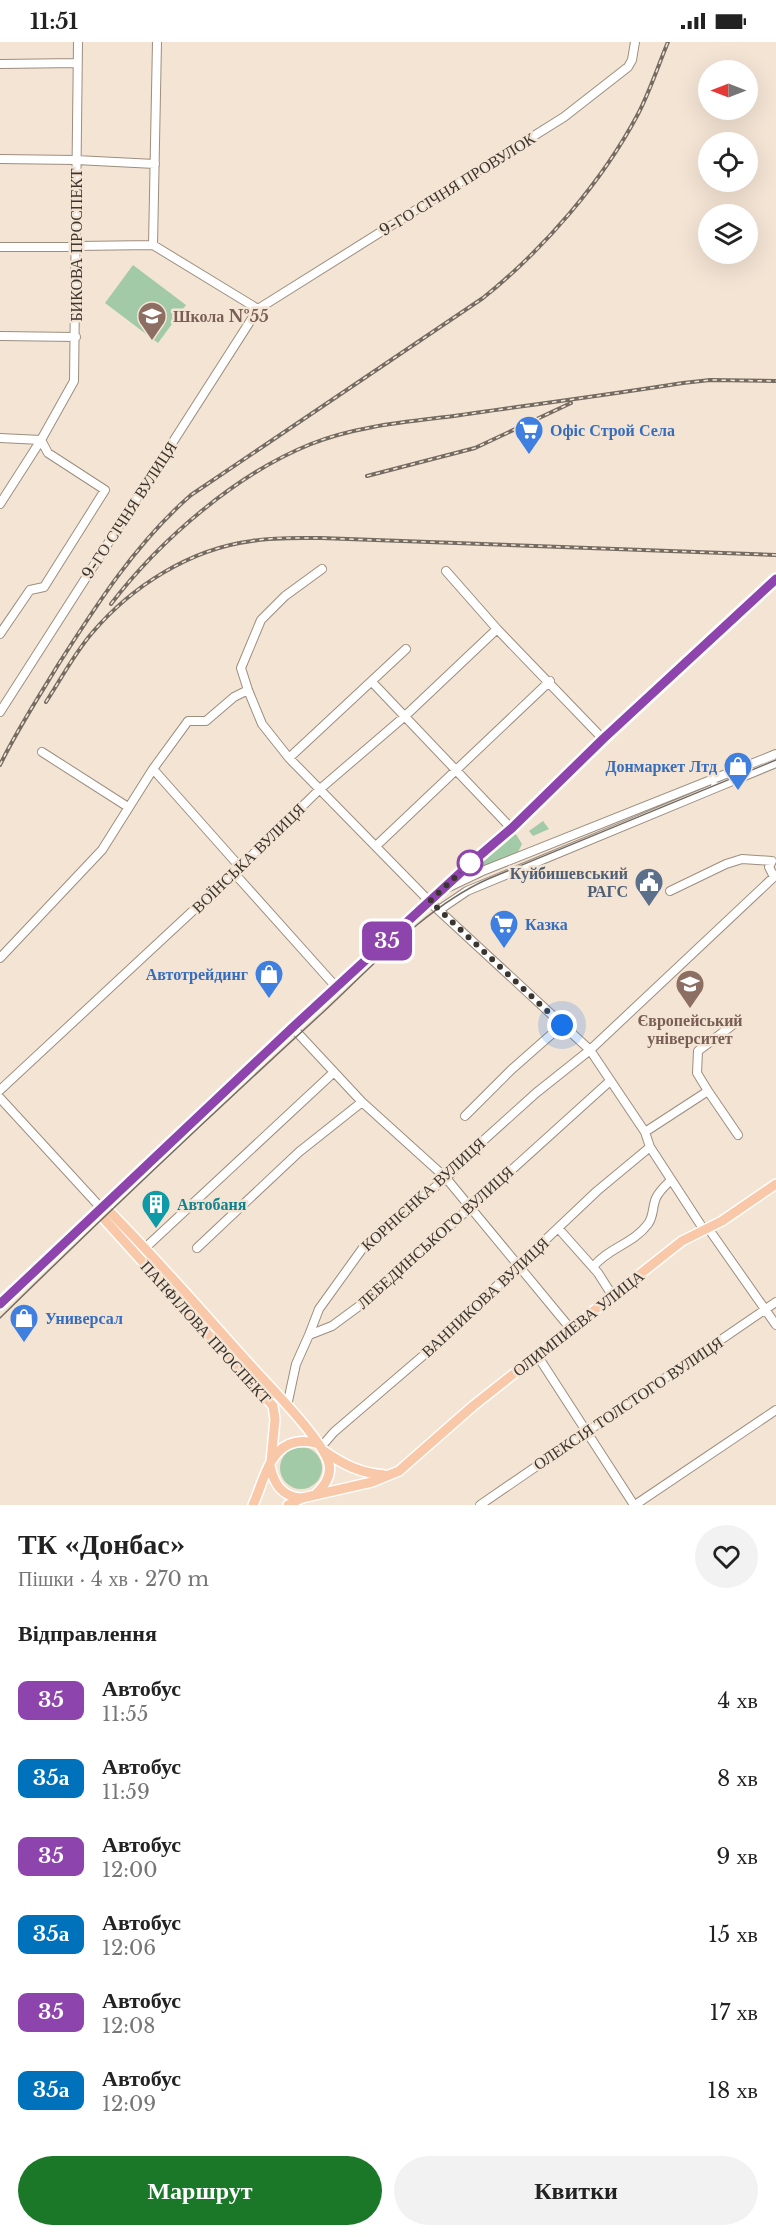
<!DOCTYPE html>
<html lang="uk">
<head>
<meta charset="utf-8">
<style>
	body { margin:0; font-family:"Libre Baskerville",serif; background:#f2f2f2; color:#222; height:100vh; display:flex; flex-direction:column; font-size:22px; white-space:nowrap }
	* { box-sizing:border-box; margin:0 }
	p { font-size:20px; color:#767676 }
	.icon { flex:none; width:33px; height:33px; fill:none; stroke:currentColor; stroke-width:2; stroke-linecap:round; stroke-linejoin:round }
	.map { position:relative; height:1463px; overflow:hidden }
	.panel { display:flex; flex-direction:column; background:#fff; flex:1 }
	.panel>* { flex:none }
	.badge { padding:0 12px; border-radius:9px; font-size:21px; line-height:39px }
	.needle { width:39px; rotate:270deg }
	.controls { position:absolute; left:698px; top:18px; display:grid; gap:12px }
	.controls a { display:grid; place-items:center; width:60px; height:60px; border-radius:50%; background:#fff; box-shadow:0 6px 24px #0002; font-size:30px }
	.you { position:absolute; width:30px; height:30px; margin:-15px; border:4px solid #fff; border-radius:50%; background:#1a73e8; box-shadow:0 0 0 9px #1a73e833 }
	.map>.badge { position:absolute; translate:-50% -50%; box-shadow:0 0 0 3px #fff }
	h2 { padding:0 18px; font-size:22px; line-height:54px }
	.round { display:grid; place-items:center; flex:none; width:63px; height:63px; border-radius:32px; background:#f2f2f2 }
	.head { display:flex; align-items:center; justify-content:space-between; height:102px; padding:0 18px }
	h1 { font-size:28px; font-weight:800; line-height:45px }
	.action { display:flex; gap:12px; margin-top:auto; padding:12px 18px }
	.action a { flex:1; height:69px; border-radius:36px; background:#1a7828; color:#fff; font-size:24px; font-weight:800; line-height:69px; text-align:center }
	.action a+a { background:#f2f2f2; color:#222 }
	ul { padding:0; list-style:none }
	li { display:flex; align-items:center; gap:18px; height:78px; padding:0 18px }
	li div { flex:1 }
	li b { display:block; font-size:22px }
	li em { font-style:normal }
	li .badge { min-width:66px; font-weight:700; text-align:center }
	.status { display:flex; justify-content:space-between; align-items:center; height:42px; padding:0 30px; background:#fff; direction:ltr }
	.status svg { height:16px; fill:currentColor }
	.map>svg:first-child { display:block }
	.green { fill:#a2caa6 }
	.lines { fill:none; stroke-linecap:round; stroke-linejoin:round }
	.minor-casing { stroke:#9c8e7f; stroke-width:10 }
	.major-casing { stroke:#fff; stroke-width:12 }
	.minor { stroke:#fff; stroke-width:8 }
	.major { stroke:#f8c8a9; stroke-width:9 }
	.tram { stroke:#746b62; stroke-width:1.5 }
	.rail-casing { stroke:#746b62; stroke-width:4 }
	.rail { stroke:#f4e4d4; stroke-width:1.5; stroke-dasharray:4.5; stroke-linecap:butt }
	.line-casing { stroke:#fff; stroke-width:14 }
	.line { stroke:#8e44ad; stroke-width:9 }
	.walk { stroke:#3b352f; stroke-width:6; stroke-dasharray:0 10.8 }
	.stop-dot { fill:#fff; stroke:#8e44ad; stroke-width:3 }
	.labels { text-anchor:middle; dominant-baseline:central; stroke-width:5; stroke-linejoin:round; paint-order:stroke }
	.street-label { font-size:16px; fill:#3b352f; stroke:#f4e4d4 }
	.education-label { font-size:16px; font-weight:bold; fill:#785e54; stroke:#f4e4d4; text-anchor:start }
	.shop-label { font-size:16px; font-weight:bold; fill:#366cbe; stroke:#f4e4d4; text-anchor:start }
	.service-label { font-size:16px; font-weight:bold; fill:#4e5e75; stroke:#f4e4d4; text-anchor:end }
	.culture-label { font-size:16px; font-weight:bold; fill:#0d838f; stroke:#f4e4d4; text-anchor:start }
</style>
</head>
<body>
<div class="status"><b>11:51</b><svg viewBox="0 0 49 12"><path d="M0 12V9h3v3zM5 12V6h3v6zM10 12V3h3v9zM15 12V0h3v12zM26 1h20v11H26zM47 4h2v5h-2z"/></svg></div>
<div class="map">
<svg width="776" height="1463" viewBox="0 0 776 1463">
	<rect width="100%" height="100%" fill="#f4e4d4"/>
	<path class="green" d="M 133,223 L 186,263 L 158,301 L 105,261 Z
		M 543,779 L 549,787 L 533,794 L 529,789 Z
		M 514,789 L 522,802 L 517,812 L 482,826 L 479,820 Z
		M280 1426a21 21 0 1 1 42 0a21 21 0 1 1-42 0Z"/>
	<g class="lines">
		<g class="minor-casing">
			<path id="minor" d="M 0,22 L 77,21
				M 0,117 L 76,118 L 155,122
				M 153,203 L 157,0
				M 0,205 L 153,203 L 258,267
				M 0,294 L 76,295
				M 0,396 L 41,398
				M 0,462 L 41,398 L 74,339 L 78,0
				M 322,527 L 285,554 L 261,578 L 241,626 L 248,648 L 262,682 L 289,716 L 406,607
				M 446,529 L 497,587 L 603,697
				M 0,592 L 30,548 L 44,545 L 105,448 L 48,411 L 41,398
				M 372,640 L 511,786
				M 0,670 L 258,267 L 564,75 L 628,25 L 632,18 L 635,0
				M 42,710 L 128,765
				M 289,716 L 434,864 L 590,1008 L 645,1090 L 650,1105 L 704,1188
				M 153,727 L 240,825
				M 715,744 L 718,745 L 776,721
				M 376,804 L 550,639
				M 234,831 L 337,946
				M 445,847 L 485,828 L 776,712
				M 670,849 L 726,822 L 742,817 L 772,819 L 769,825 L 774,835
				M 439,868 L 467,849 L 718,745
				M 0,916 L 102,808 L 153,727 L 188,679 L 206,679 L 234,655 L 248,648
				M 293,986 L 362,1060 L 446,1136 L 570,1286
				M 0,1048 L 240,825 L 320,747 L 404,675 L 497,587
				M 708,1049 L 738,1093
				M 0,1056 L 101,1166
				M 465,1074 L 511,1028 L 562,983
				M 645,1090 L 708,1049 L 697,1031 L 698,1009 L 734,982
				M 558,1186 L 598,1231 L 612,1253
				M 708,1186 L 776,1283
				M 197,1206 L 299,1110 L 362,1060
				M 144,1207 L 333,1031
				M 593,1225 C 608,1206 633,1202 648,1182 C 654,1174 652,1165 656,1156 C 659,1149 666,1143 671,1138
				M 309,1293 L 319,1267 L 365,1203 L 446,1136 L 485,1097 L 536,1051 L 590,1008 L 776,833
				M 537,1313 L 634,1463
				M 287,1364 L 296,1322 L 309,1293 L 332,1284 L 370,1256 L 610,1039
				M 321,1405 L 334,1390 L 425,1312 L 597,1149 L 650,1105
				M 480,1463 L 776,1260
				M 635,1463 L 776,1368"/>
		</g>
		<g class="major-casing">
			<path id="major" d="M 101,1166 L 107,1167 C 158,1218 205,1273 253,1326 C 271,1346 323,1398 329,1422 C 332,1435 323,1445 315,1453
				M 101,1166 L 104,1177 L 273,1364 L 275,1377 L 271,1420
				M 0,1262 L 293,986 L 471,821 L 511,786 L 714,593 L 776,537
				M 324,1409 C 344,1423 360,1431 385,1433
				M 270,1424 C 274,1442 282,1455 302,1456
				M 253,1463 C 267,1431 272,1391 316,1401
				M 288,1463 L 302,1456 L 372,1440 L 399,1429 L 473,1364 L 682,1199 L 722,1179 L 776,1142"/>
		</g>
		<use href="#minor" class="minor"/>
		<use href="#major" class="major"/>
		<path class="tram" d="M 0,1276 C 105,1173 212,1072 320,973 C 371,926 425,865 488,837 L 776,718"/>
		<g class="rail-casing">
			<path id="rail" d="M 367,434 L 475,406 L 571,361
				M 111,562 C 160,498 236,432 311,402 C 356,384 406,380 454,374 C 530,363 607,353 683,341 L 710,338 L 776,339
				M 46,660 C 61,637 74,612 92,591 C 132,544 190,507 252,499 C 275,495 298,496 321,496 L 776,513
				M 0,723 C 17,688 38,656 58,623 C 97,562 136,501 191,453 L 483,256 C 543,208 602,140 638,72 C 650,49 658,24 668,0"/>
		</g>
		<use href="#rail" class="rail"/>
	</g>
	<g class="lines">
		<g class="line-casing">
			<path id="line" d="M 0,1262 L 292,986 L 471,821 L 512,786 L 603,697 L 776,537"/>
		</g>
		<use href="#line" class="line"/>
		<path class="walk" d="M 470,821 L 430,859 L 562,983"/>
	</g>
	<defs>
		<g id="school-pin" transform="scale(1.5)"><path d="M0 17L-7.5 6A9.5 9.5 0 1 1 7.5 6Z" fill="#8d6e63" stroke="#f4e4d4"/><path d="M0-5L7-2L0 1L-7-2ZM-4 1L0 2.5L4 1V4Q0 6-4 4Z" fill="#fff"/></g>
		<g id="supermarket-pin" transform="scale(1.5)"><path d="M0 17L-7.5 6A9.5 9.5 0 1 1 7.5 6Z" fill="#3f7fe0" stroke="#f4e4d4"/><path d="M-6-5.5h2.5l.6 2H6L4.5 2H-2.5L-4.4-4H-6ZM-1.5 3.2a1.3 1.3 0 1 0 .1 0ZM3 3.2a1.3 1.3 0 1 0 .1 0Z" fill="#fff"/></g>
		<g id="shop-pin" transform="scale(1.5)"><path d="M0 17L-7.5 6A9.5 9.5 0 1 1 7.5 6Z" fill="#3f7fe0" stroke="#f4e4d4"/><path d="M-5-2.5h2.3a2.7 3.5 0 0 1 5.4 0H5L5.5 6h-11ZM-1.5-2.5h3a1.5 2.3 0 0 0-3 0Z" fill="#fff"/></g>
		<g id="civic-pin" transform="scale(1.5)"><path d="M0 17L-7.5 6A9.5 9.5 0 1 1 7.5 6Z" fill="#5c6f8a" stroke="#f4e4d4"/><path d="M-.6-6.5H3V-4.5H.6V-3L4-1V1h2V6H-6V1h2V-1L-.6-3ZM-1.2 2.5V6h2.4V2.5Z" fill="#fff"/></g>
		<g id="university-pin" transform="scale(1.5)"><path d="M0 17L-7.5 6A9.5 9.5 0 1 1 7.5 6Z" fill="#8d6e63" stroke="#f4e4d4"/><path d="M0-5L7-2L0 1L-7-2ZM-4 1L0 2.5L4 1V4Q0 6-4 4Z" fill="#fff"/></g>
		<g id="building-pin" transform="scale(1.5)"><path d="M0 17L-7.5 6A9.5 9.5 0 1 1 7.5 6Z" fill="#0f9aa8" stroke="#f4e4d4"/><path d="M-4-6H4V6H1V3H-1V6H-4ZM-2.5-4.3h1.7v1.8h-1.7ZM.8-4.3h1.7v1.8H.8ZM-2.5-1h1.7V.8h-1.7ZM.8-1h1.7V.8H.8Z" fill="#fff"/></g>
	</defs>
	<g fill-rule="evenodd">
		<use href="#school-pin" x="152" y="274"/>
		<use href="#supermarket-pin" x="529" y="388"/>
		<use href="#shop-pin" x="738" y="724"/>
		<use href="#civic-pin" x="649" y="840"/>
		<use href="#supermarket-pin" x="504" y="882"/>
		<use href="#shop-pin" x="269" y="932"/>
		<use href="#university-pin" x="690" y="942"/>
		<use href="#building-pin" x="156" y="1162"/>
		<use href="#shop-pin" x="24" y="1276"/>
	</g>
	<circle class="stop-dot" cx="470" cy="821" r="12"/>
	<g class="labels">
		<g class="street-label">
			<text transform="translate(457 142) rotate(-32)">9-ГО СІЧНЯ ПРОВУЛОК</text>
			<text transform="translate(76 203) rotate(-90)">БИКОВА ПРОСПЕКТ</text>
			<text transform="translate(129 468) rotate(-57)">9-ГО СІЧНЯ ВУЛИЦЯ</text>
			<text transform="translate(248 816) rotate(-44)">ВОЇНСЬКА ВУЛИЦЯ</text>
			<text transform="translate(423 1152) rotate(-42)">КОРНІЄНКА ВУЛИЦЯ</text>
			<text transform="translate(435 1195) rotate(-42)">ЛЕБЕДИНСЬКОГО ВУЛИЦЯ</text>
			<text transform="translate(485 1255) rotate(-43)">ВАННИКОВА ВУЛИЦЯ</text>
			<text transform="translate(578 1281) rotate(-38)">ОЛИМПИЕВА УЛИЦА</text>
			<text transform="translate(206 1290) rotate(48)">ПАНФІЛОВА ПРОСПЕКТ</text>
			<text transform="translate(628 1361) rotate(-34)">ОЛЕКСІЯ ТОЛСТОГО ВУЛИЦЯ</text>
		</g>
		<g class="education-label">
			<text x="173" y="274">Школа №55</text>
			<text x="690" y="978" text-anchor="middle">Європейський<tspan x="690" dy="18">університет</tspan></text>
		</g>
		<g class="shop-label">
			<text x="550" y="388">Офіс Строй Села</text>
			<text x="717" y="724" text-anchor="end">Донмаркет Лтд</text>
			<text x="525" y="882">Казка</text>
			<text x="248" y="932" text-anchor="end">Автотрейдинг</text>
			<text x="45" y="1276">Универсал</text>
		</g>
		<g class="service-label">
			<text x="628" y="831">Куйбишевський<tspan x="628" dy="18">РАГС</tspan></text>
		</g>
		<g class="culture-label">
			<text x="177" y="1162">Автобаня</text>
		</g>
	</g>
</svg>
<div class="controls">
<a><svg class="needle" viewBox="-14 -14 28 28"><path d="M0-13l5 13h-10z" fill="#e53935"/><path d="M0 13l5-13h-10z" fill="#767676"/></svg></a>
<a><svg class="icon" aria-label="locate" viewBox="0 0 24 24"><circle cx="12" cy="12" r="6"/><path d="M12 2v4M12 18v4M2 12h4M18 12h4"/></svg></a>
<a><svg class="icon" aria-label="layers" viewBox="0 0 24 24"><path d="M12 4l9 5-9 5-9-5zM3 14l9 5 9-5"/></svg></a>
</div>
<div class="you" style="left:562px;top:983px"></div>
<b class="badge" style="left:387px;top:899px;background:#8e44ad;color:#fff">35</b>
</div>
<section class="panel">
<div class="head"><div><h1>ТК «Донбас»</h1><p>Пішки · 4 хв · 270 m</p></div><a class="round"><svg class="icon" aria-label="heart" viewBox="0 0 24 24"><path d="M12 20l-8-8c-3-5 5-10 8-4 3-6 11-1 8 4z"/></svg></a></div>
<h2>Відправлення</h2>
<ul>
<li><span class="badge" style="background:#8e44ad;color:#fff">35</span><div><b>Автобус</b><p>11:55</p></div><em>4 хв</em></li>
<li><span class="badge" style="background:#0072bc;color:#fff">35а</span><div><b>Автобус</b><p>11:59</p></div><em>8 хв</em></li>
<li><span class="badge" style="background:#8e44ad;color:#fff">35</span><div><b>Автобус</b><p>12:00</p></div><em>9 хв</em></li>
<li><span class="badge" style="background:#0072bc;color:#fff">35а</span><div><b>Автобус</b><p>12:06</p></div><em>15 хв</em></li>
<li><span class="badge" style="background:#8e44ad;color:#fff">35</span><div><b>Автобус</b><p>12:08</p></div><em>17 хв</em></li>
<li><span class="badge" style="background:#0072bc;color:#fff">35а</span><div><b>Автобус</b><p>12:09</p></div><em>18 хв</em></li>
</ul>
<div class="action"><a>Маршрут</a><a>Квитки</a></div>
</section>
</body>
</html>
